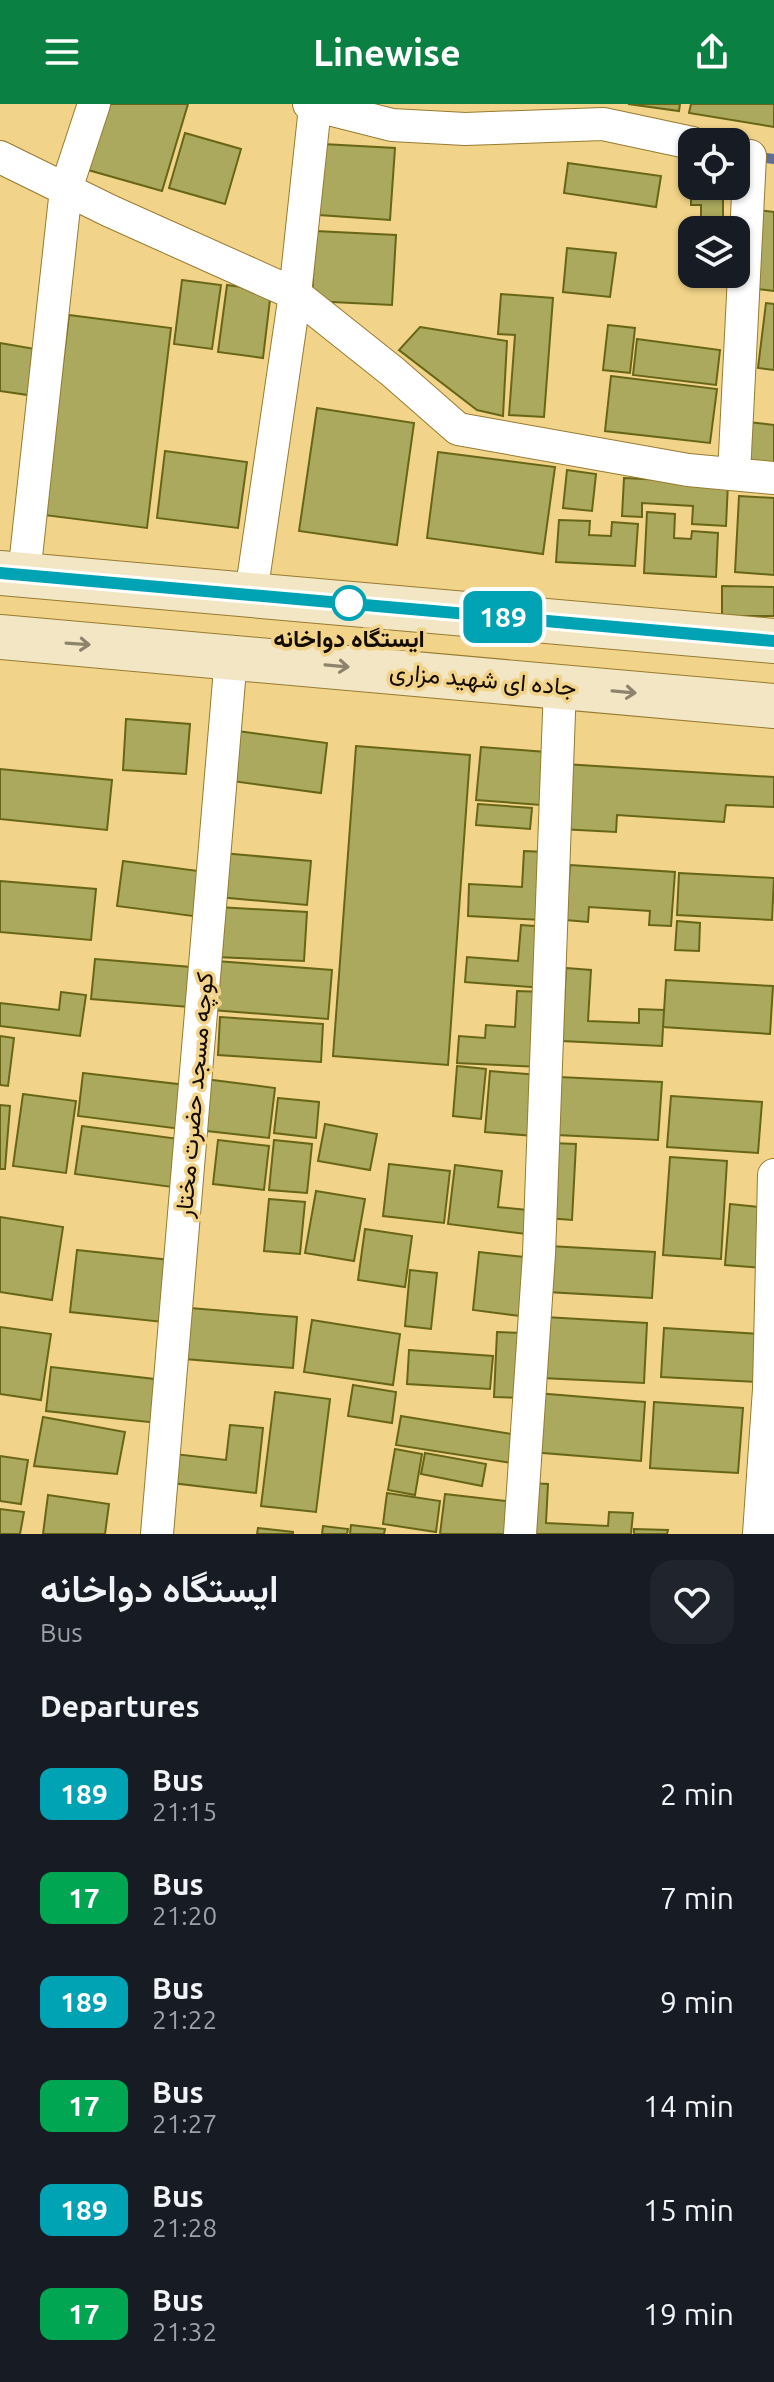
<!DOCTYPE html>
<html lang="en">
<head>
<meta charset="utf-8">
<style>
	body { margin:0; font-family:Ubuntu,Vazirmatn,sans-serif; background:#20242c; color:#f1f3f6; height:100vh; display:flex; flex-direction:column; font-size:30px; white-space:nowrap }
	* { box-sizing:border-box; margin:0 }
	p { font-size:26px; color:#9ea1a6 }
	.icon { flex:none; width:44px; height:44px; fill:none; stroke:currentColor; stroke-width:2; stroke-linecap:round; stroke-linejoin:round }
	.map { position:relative; height:1430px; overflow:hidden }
	.drawer { display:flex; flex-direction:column; background:#171b24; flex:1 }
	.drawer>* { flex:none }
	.badge { padding:0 16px; border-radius:12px; font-size:28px; line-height:52px }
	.tools { position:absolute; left:678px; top:24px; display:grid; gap:16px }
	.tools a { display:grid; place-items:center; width:72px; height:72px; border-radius:16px; background:#171b24; box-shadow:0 2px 6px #0004; font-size:40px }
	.map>.badge { position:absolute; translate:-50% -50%; box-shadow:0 0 0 4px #fff }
	h2 { padding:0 40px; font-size:30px; line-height:72px }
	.round { display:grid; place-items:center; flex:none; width:84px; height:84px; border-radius:24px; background:#20242c }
	.overview { display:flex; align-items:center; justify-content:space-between; height:136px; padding:0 40px }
	h1 { font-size:38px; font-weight:600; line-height:60px }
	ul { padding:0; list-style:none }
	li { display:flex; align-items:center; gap:24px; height:104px; padding:0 40px }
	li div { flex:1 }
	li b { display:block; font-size:30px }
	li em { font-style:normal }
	li .badge { min-width:88px; font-weight:700; text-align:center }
	header { display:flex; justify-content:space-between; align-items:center; height:104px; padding:0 40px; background:#0b8043; color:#fff; font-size:36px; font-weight:600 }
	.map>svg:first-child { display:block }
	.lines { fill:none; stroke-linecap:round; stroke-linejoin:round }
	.stream { stroke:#5e6d97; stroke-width:10 }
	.building { fill:#aaa95d; stroke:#686616; stroke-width:2 }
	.minor-casing { stroke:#977b31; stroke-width:34 }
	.secondary-casing { stroke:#977b31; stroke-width:46 }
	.minor { stroke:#fff; stroke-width:32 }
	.secondary { stroke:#f2e6c4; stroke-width:44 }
	.oneway { stroke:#8e846c }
	.line-casing { stroke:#fff; stroke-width:18 }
	.line { stroke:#00a3b4; stroke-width:12 }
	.stop-dot { fill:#fff; stroke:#00a3b4; stroke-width:4 }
	.labels { text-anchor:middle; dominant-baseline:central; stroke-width:7; stroke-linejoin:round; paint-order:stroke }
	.stop-label { font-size:24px; font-weight:bold; fill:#140c00; stroke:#f1d389 }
	.street-label { font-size:24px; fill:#140c00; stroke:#f1d389 }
</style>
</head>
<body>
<header><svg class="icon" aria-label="menu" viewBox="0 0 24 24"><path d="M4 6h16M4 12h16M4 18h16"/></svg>Linewise<svg class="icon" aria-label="share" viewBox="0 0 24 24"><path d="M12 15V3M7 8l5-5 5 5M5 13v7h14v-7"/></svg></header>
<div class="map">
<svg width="774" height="1430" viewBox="0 0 774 1430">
	<rect width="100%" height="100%" fill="#f1d389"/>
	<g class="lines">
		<path class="stream" d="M 752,52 L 774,55"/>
	</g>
	<path class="building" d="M 100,0 L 188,0 L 162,87 L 81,64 Z
		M 628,0 L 680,0 L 679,7 Z
		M 691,0 L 774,0 L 774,23 L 689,9 Z
		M 185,29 L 241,45 L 225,100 L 169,84 Z
		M 323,40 L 395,44 L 390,116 L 319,111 Z
		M 568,59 L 661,72 L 656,103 L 564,89 Z
		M 691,83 L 723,83 L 723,126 L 701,126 L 701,101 L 691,101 Z
		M 757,106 L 774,108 L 774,187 L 748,184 Z
		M 315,127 L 396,131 L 392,201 L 312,197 Z
		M 681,132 L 692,132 L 692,159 L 682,159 Z
		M 567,144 L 616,149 L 610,193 L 563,188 Z
		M 182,176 L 221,181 L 212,245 L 174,240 Z
		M 227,181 L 271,187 L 263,254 L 218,248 Z
		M 501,190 L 553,194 L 544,313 L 509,311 L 515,231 L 498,230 Z
		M 766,199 L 774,200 L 774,266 L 758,264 Z
		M 69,211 L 171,224 L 147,424 L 44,411 Z
		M 608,221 L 635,224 L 630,269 L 603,266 Z
		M 420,223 L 507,237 L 503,312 L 477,306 L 399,246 Z
		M 637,235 L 720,246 L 716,281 L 633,271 Z
		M 0,239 L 35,245 L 28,291 L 0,287 Z
		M 611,272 L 717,285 L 710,339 L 605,327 Z
		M 317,304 L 414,319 L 397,441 L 299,427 Z
		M 748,318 L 774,321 L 774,360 L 743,356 Z
		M 165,347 L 247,358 L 238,424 L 157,414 Z
		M 438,348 L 555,363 L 543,450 L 427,434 Z
		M 567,366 L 596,370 L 592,407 L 563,404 Z
		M 624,374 L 728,379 L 726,422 L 692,420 L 693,402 L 642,399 L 642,413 L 622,412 Z
		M 739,392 L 774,394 L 774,471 L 735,468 Z
		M 647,408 L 675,410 L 674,434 L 691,435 L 692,427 L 718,429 L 716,473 L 644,469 Z
		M 559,416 L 590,417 L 589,431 L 611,432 L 612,418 L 638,420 L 635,462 L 556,458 Z
		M 722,482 L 774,483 L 774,512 L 722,512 Z
		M 126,615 L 190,620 L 186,670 L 123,666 Z
		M 230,626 L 327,639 L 321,689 L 224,676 Z
		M 356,642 L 470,651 L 448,961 L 333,952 Z
		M 481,643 L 546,648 L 541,701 L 476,696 Z
		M 564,660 L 774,673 L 774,703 L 726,701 L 724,718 L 617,711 L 616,728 L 560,725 Z
		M 0,665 L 112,676 L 107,726 L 0,715 Z
		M 478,700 L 532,704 L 530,725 L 476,721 Z
		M 524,747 L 546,748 L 543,816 L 468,812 L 469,780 L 522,783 Z
		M 222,749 L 311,757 L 307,801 L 218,793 Z
		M 123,757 L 206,768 L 200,813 L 117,802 Z
		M 570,761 L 675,768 L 671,822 L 649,821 L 650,807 L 589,803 L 588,818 L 566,816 Z
		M 679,769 L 774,774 L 772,816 L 677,811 Z
		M 0,777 L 96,785 L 91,836 L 0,828 Z
		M 218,803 L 307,808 L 304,857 L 216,853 Z
		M 677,817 L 700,819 L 699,847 L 675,846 Z
		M 521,821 L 548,823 L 543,884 L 465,878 L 467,853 L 518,857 Z
		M 95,855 L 191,863 L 189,903 L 91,895 Z
		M 216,857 L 332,866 L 328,915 L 212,906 Z
		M 566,864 L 591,866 L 588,917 L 639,919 L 639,905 L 664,906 L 662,942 L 562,937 Z
		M 666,876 L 773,882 L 770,930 L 663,923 Z
		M 517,887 L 544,888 L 541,963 L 457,959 L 459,932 L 485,934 L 486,921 L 515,923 Z
		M 61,888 L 86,891 L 80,932 L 0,922 L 0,899 L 59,906 Z
		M 220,913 L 323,920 L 321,958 L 218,951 Z
		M 0,932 L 14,934 L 8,982 L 0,981 Z
		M 457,962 L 486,965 L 481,1015 L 453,1012 Z
		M 490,967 L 539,971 L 534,1032 L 485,1028 Z
		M 83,969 L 186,981 L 181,1025 L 78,1012 Z
		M 559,973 L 662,978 L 658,1036 L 557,1031 Z
		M 205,975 L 275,984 L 269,1034 L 198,1026 Z
		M 23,990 L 76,997 L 66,1069 L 13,1062 Z
		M 671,992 L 762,998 L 758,1049 L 667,1043 Z
		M 278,994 L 319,998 L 316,1034 L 274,1029 Z
		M 0,1001 L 10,1002 L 5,1065 L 0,1065 Z
		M 325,1020 L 377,1030 L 370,1066 L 318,1057 Z
		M 82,1022 L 179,1035 L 172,1083 L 75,1070 Z
		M 218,1036 L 269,1042 L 264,1086 L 213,1080 Z
		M 274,1036 L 312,1040 L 307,1089 L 269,1086 Z
		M 551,1039 L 576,1040 L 572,1116 L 547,1114 Z
		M 670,1053 L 727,1057 L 721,1155 L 663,1151 Z
		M 389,1060 L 450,1067 L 444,1119 L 383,1112 Z
		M 455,1061 L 502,1067 L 498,1103 L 537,1107 L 534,1131 L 448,1120 Z
		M 316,1087 L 365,1095 L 354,1157 L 305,1149 Z
		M 269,1095 L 305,1098 L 300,1150 L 264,1147 Z
		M 730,1100 L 768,1104 L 763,1164 L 725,1161 Z
		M 0,1113 L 63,1123 L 52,1196 L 0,1188 Z
		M 365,1125 L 412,1132 L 405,1183 L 358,1176 Z
		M 549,1142 L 655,1148 L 652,1194 L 547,1188 Z
		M 77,1146 L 170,1156 L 163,1218 L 70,1208 Z
		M 479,1148 L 533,1154 L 527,1213 L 473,1206 Z
		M 410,1166 L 437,1169 L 431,1225 L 405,1222 Z
		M 190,1204 L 297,1213 L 293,1264 L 185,1255 Z
		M 545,1213 L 647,1219 L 644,1279 L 542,1274 Z
		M 312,1216 L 400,1230 L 393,1281 L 304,1268 Z
		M 0,1223 L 51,1230 L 41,1296 L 0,1290 Z
		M 664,1224 L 760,1230 L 757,1278 L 661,1273 Z
		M 497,1228 L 526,1229 L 523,1294 L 494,1293 Z
		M 409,1246 L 493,1252 L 490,1285 L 407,1280 Z
		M 51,1263 L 163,1276 L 158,1319 L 46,1307 Z
		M 353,1281 L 396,1288 L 392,1319 L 348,1312 Z
		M 275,1288 L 330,1295 L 316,1408 L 261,1402 Z
		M 536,1289 L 645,1298 L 641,1357 L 531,1348 Z
		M 654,1298 L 743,1304 L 738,1369 L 650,1364 Z
		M 401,1312 L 517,1331 L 512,1359 L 396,1341 Z
		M 43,1313 L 125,1328 L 117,1370 L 34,1362 Z
		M 230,1321 L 263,1324 L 256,1389 L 172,1379 L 175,1350 L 226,1356 Z
		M 395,1345 L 422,1350 L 415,1391 L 388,1386 Z
		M 425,1349 L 486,1360 L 482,1382 L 421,1370 Z
		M 0,1352 L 28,1356 L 21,1400 L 0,1397 Z
		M 529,1379 L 548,1380 L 546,1419 L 608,1422 L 609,1408 L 633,1409 L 631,1430 L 527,1430 Z
		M 387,1389 L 440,1397 L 436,1428 L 383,1420 Z
		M 445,1390 L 514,1398 L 511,1430 L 440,1430 Z
		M 48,1391 L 109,1400 L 105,1430 L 43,1430 Z
		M 0,1405 L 24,1408 L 20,1430 L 0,1430 Z
		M 351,1421 L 385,1425 L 384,1430 L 350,1430 Z
		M 323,1422 L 348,1425 L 347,1430 L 322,1430 Z
		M 258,1424 L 293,1428 L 293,1430 L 257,1430 Z
		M 634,1425 L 668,1426 L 667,1430 L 634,1430 Z"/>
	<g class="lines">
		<g class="minor-casing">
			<path id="minor" d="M 309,0 L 392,21 L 465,25 L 603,20 L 692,39
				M 0,53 L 110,107 L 295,190 L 393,268 L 458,325 L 688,366 L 774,374
				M 734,370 L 750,52
				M 24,471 L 66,85 L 94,0
				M 251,490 L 295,190 L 315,3
				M 157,1430 L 231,553
				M 520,1430 L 539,1150 L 560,582
				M 759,1430 L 769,1285 L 774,1071"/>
		</g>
		<g class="secondary-casing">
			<path id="secondary" d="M 0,469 L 774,537
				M 0,533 L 774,602"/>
		</g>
		<use href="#minor" class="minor"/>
		<use href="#secondary" class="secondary"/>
	</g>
	<defs><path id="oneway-shaft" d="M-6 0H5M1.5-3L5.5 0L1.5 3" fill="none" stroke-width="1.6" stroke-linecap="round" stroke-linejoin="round" transform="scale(2)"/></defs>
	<g class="oneway">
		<use href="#oneway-shaft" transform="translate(78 540) rotate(4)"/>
		<use href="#oneway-shaft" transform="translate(337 562) rotate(5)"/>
		<use href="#oneway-shaft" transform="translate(624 588) rotate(5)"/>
	</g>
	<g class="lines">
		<g class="line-casing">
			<path id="line" d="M 0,469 L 774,537"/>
		</g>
		<use href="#line" class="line"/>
	</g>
	<circle class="stop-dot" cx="349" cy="499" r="16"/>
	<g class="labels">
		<g class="stop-label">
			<text x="349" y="534">ایستگاه دواخانه</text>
		</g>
		<g class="street-label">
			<text transform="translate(483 575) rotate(5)">جاده ای شهید مزاری</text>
			<text transform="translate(194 991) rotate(-85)">کوچه مسجد حضرت مختار</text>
		</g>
	</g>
</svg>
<div class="tools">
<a><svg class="icon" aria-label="locate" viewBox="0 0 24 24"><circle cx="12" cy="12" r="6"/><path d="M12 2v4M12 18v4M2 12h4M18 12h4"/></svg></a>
<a><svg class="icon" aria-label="layers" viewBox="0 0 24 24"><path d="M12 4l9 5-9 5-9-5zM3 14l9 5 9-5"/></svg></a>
</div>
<b class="badge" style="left:503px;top:513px;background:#00a3b4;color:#fff">189</b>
</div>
<section class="drawer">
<div class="overview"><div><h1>ایستگاه دواخانه</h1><p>Bus</p></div><a class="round"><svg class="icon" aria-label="heart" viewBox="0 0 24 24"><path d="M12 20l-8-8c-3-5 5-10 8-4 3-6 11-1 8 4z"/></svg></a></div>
<h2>Departures</h2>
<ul>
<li><span class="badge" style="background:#00a3b4;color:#fff">189</span><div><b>Bus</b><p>21:15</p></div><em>2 min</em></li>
<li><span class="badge" style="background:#00a651;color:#fff">17</span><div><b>Bus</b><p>21:20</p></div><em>7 min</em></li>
<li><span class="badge" style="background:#00a3b4;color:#fff">189</span><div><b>Bus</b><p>21:22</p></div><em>9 min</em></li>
<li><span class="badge" style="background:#00a651;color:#fff">17</span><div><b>Bus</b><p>21:27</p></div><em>14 min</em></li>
<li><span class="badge" style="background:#00a3b4;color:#fff">189</span><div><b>Bus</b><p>21:28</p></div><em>15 min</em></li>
<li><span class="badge" style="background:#00a651;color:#fff">17</span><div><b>Bus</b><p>21:32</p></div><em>19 min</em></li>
</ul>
</section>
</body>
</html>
